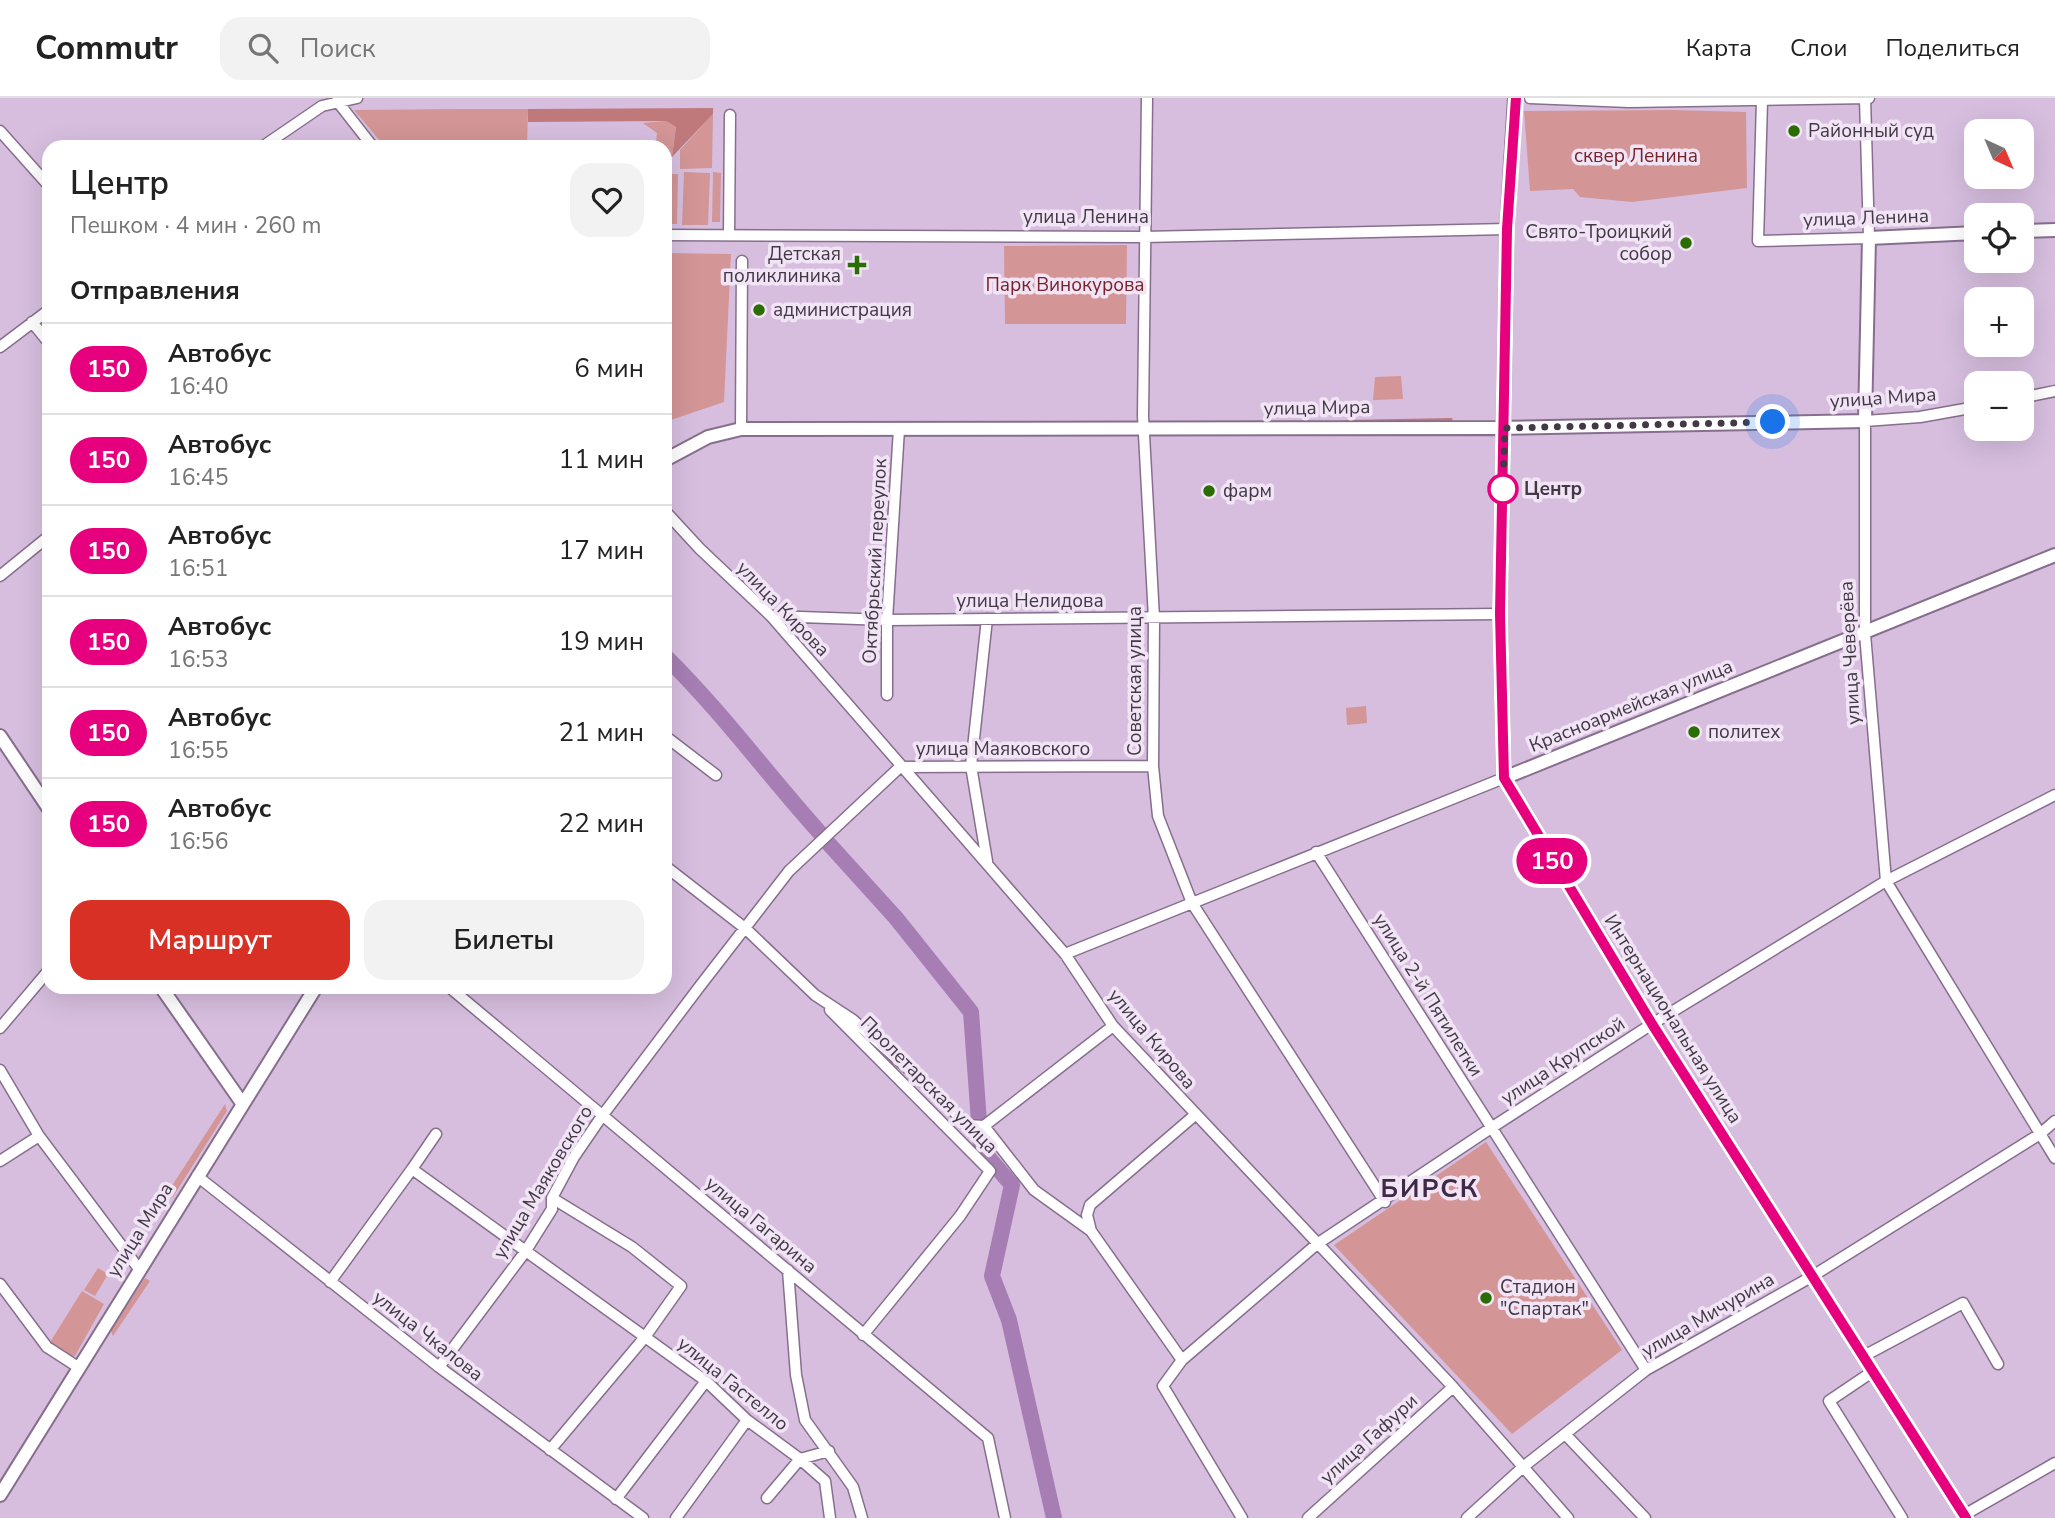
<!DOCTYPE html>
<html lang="ru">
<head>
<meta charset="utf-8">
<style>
	body { margin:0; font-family:"Nunito Sans",sans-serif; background:#f2f2f2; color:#222; height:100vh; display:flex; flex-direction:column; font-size:26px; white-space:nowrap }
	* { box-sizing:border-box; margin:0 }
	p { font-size:23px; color:#767676 }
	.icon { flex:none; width:38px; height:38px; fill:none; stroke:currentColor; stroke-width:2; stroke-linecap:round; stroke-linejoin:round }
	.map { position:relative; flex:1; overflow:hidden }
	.drawer { position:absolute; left:42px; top:42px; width:630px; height:854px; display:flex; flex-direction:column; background:#fff; border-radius:21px; box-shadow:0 7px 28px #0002 }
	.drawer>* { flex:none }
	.badge { padding:0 14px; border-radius:23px; font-size:24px; line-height:46px }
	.needle { width:46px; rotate:136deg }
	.controls { position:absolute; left:1964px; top:21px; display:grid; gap:14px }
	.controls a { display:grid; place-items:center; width:70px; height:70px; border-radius:14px; background:#fff; box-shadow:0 7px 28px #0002; font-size:35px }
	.you { position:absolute; width:35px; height:35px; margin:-18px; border:5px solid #fff; border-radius:50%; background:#1a73e8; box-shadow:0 0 0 10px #1a73e833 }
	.map>.badge { position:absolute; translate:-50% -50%; box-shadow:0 0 0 4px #fff }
	h2 { padding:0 28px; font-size:26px; line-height:63px }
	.round { display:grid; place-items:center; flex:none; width:74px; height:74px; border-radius:21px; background:#f2f2f2 }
	.summary { display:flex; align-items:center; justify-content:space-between; height:119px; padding:0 28px }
	h1 { font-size:33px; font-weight:600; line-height:52px }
	.cta { display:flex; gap:14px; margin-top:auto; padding:14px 28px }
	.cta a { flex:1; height:80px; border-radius:21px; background:#d93025; color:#fff; font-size:28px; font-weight:600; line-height:80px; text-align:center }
	.cta a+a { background:#f2f2f2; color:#222 }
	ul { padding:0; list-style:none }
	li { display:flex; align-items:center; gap:21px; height:91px; padding:0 28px; border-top:2px solid #e0e0e0 }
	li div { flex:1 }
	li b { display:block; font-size:26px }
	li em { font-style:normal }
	li .badge { min-width:77px; font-weight:700; text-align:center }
	header { display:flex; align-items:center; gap:42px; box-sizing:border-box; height:98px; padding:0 35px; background:#fff; border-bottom:2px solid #e0e0e0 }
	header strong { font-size:33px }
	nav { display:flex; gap:38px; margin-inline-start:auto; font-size:24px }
	.search { width:490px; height:63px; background:#f2f2f2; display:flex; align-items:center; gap:18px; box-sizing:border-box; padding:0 24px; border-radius:21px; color:#767676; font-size:26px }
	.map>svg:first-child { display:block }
	.green { fill:#d39596 }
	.forest { fill:#c0797b }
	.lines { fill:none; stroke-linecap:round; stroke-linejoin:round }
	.river { stroke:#a67eb3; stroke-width:16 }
	.minor-casing { stroke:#866f8d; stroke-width:13 }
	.major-casing { stroke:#866f8d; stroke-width:16 }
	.minor { stroke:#fff; stroke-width:10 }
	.major { stroke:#fff; stroke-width:12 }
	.line-casing { stroke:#fff; stroke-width:16 }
	.line { stroke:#e6007e; stroke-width:10 }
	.walk { stroke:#423846; stroke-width:7; stroke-dasharray:0 12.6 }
	.poi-dot { fill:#2a6d03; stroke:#f1e4f5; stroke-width:2.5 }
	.stop-dot { fill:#fff; stroke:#e6007e; stroke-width:3.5 }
	.labels { text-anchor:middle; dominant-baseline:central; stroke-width:7; stroke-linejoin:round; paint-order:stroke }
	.poi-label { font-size:19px; fill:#423846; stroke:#f1e4f5; text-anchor:start }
	.park-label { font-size:19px; fill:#78222c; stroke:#f1e4f5 }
	.street-label { font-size:19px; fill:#423846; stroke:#f1e4f5 }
	.stop-label { font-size:19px; font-weight:bold; fill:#423846; stroke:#f1e4f5; text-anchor:start }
	.district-label { font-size:26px; font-weight:bold; letter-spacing:2px; fill:#3e2a44; stroke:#f1e4f5 }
</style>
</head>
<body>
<header>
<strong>Commutr</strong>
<div class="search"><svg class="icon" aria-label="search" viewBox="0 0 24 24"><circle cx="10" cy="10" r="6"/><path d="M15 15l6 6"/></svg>Поиск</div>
<nav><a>Карта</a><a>Слои</a><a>Поделиться</a></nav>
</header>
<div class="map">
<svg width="2055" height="1420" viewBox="0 0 2055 1420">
	<rect width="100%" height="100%" fill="#d7bedf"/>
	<path class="green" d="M 458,11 L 528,11 L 527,49 L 385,49 L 354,12 Z
		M 1672,12 L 1746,14 L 1747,90 L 1632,104 L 1580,99 L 1573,91 L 1530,93 L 1524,13 Z
		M 713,16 L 712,70 L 680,71 L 680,52 Z
		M 666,23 L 676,29 L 672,59 L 665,49 L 656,45 L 657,35 L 643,25 Z
		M 684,74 L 710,75 L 708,127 L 682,127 Z
		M 713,74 L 721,75 L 720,124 L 712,124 Z
		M 665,76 L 678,76 L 677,126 L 665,126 Z
		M 1127,147 L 1126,226 L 1005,226 L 1004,148 Z
		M 665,155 L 731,156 L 724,304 L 665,324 Z
		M 1401,278 L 1403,301 L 1373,302 L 1375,279 Z
		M 1366,608 L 1367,625 L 1347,627 L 1346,610 Z
		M 225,1006 L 227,1013 L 173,1099 L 166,1097 Z
		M 1486,1044 L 1622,1252 L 1512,1336 L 1334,1147 Z
		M 98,1170 L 108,1176 L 95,1198 L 84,1192 Z
		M 145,1180 L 150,1183 L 113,1238 L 111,1233 Z
		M 82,1193 L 104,1206 L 75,1258 L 61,1257 L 47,1249 Z"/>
	<path class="forest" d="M 713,10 L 713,16 L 672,59 L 676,29 L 666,23 L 528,24 L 528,11 Z
		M 1452,320 L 1453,324 L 1345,326 L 1345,322 Z"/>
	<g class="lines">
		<path class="river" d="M 665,558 C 721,613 767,676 820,735
			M 829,746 L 896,820 L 971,914 L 981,1051 L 1012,1087 L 992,1178 L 1009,1222 L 1054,1420"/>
		<g class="minor-casing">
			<path id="minor" d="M 1147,0 L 1143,318 L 1154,520 L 1153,668 L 1158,718 L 1192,805 L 1385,1104
				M 1530,0 L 1629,4 L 1869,0
				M 337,3 L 373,49
				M 1762,3 L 1758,143 L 1869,140 L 1865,0
				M 0,33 L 49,88
				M 262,49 L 322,8 L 357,0
				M 665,137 L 1143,139 L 1507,131
				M 729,137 L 730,17
				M 32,224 L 49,245
				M 0,249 L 49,212
				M 2021,300 L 2055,293
				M 1976,309 L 1920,319 L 1865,323 L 1865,536 L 1886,783 L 2055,1060
				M 741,331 L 742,163
				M 665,413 L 700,451 L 771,518 L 987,766 L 1065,856 L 1113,928 L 1453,1289 L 1568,1420
				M 0,478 L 49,438
				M 771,518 L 887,522 L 1500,516
				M 887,597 L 887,522 L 899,331
				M 665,638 L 716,677
				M 1316,754 L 1646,1272
				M 987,763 L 971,668 L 987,521
				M 665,768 L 746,831 L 815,897 L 853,922 L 937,996 L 967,1027 L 984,1028 L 1034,1092 L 1091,1133 L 1182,1262
				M 1065,856 L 1504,680
				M 449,889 L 988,1340 L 1005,1420
				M 830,912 L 990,1073 L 960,1118 L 863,1237
				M 0,930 L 49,872
				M 0,972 L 39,1038 L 0,1063
				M 984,1028 L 1113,928
				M 39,1038 L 139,1171
				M 412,1071 L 436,1036
				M 197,1078 L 439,1269 L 643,1420
				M 1091,1133 L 1087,1117 L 1090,1107 L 1195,1017
				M 788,1172 L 796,1277 L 805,1322 L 853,1389 L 862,1420
				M 330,1184 L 412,1071 L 706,1283 L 747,1322 L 800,1361 L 829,1353
				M 0,1186 L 47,1249 L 78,1269
				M 1862,1259 L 1963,1205 L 1998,1266
				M 439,1269 L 525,1154 L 552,1111 L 552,1100 L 574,1059 L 602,1018 L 700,888 L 789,773 L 900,669 L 1153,668
				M 1872,1274 L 1829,1303 L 1902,1420
				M 1565,1336 L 1645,1420
				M 550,1352 L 645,1239 L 681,1188 L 632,1149 L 552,1100
				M 767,1400 L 800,1361 L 825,1383 L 830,1420
				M 616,1401 L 706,1283
				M 1964,1417 L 2055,1365
				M 676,1420 L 747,1322
				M 1242,1420 L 1163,1288 L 1182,1262 L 1317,1146 L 1491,1030 L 1652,926 L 1886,783 L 2055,697
				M 1308,1420 L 1453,1289
				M 1467,1420 L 1523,1369 L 1646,1272 L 1811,1179 L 2040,1036 L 2055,1023"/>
		</g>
		<g class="major-casing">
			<path id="major" d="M 1515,0 L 1507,131 L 1500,516 L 1504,680 L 1652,926 L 1966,1420
				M 2021,133 L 2055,132
				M 665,362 L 708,339 L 741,331 L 1496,330 L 1865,323 L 1869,140 L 1976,135
				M 0,638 L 49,711
				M 1504,680 L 2055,457
				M 161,889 L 242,1005
				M 0,1397 L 316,889"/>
		</g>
		<use href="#minor" class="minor"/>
		<use href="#major" class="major"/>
	</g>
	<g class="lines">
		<g class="line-casing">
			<path id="line" d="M 1516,0 L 1507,131 L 1500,516 L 1504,680 L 1652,926 L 1966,1420"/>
		</g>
		<use href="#line" class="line"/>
		<path class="walk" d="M 1503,391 L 1505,330 L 1773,324"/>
	</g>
	<g class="poi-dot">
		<circle cx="1794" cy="33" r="7"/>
		<circle cx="1686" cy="145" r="7"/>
		<path d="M853.5 156.5h7v7h7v7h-7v7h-7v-7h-7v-7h7z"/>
		<circle cx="759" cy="212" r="7"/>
		<circle cx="1209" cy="393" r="7"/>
		<circle cx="1694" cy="634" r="7"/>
		<circle cx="1486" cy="1200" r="7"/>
	</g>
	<circle class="stop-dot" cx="1503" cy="391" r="14"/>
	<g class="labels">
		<g class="poi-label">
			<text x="1808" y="33">Районный суд</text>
			<text x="1672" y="134" text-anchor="end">Свято-Троицкий<tspan x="1672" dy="22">собор</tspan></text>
			<text x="841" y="156" text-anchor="end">Детская<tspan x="841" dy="22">поликлиника</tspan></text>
			<text x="773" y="212">администрация</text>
			<text x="1223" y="393">фарм</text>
			<text x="1708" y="634">политех</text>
			<text x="1500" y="1189">Стадион<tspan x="1500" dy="22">"Спартак"</tspan></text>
		</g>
		<g class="park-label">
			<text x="1636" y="58">сквер Ленина</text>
			<text x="1065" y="187">Парк Винокурова</text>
		</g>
		<g class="street-label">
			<text x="1086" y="119">улица Ленина</text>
			<text transform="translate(1866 120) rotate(-2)">улица Ленина</text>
			<text transform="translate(1883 300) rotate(-4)">улица Мира</text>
			<text transform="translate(1317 310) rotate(-1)">улица Мира</text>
			<text transform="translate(875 463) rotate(-87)">Октябрьский переулок</text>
			<text x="1030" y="503">улица Нелидова</text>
			<text transform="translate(783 511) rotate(46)">улица Кирова</text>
			<text transform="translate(1850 555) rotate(-93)">улица Чеверёва</text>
			<text transform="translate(1135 583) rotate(-90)">Советская улица</text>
			<text transform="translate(1631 608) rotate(-22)">Красноармейская улица</text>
			<text x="1003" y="651">улица Маяковского</text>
			<text transform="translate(1428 897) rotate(58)">улица 2-й Пятилетки</text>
			<text transform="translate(1673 921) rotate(58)">Интернациональная улица</text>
			<text transform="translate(1152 941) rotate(50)">улица Кирова</text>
			<text transform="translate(1563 963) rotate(-33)">улица Крупской</text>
			<text transform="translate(929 987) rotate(45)">Пролетарская улица</text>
			<text transform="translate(543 1084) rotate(-59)">улица Маяковского</text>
			<text transform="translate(761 1127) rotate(40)">улица Гагарина</text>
			<text transform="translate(140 1132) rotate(-58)">улица Мира</text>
			<text transform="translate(1708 1217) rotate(-30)">улица Мичурина</text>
			<text transform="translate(428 1238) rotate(38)">улица Чкалова</text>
			<text transform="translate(733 1286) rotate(39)">улица Гастелло</text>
			<text transform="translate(1369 1341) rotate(-42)">улица Гафури</text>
		</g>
		<g class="stop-label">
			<text x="1524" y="391">Центр</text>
		</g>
		<g class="district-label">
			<text x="1430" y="1090">БИРСК</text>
		</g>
	</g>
</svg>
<div class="controls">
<a><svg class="needle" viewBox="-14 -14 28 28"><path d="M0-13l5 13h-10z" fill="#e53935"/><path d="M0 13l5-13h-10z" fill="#767676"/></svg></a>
<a><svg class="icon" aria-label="locate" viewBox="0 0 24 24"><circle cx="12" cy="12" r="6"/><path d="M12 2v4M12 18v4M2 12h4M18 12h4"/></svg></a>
<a>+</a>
<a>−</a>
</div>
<div class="you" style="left:1773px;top:324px"></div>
<b class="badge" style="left:1552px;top:763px;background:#e6007e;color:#fff">150</b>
<section class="drawer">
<div class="summary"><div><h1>Центр</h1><p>Пешком · 4 мин · 260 m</p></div><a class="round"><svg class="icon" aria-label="heart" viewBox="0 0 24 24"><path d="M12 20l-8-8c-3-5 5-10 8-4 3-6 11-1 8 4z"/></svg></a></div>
<h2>Отправления</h2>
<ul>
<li><span class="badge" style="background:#e6007e;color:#fff">150</span><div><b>Автобус</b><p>16:40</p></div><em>6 мин</em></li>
<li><span class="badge" style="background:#e6007e;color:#fff">150</span><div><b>Автобус</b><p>16:45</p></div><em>11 мин</em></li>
<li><span class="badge" style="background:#e6007e;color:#fff">150</span><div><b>Автобус</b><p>16:51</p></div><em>17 мин</em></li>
<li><span class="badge" style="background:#e6007e;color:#fff">150</span><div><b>Автобус</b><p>16:53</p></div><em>19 мин</em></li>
<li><span class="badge" style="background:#e6007e;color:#fff">150</span><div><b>Автобус</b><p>16:55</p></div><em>21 мин</em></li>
<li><span class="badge" style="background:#e6007e;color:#fff">150</span><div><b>Автобус</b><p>16:56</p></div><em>22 мин</em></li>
</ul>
<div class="cta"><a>Маршрут</a><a>Билеты</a></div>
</section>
</div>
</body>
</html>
